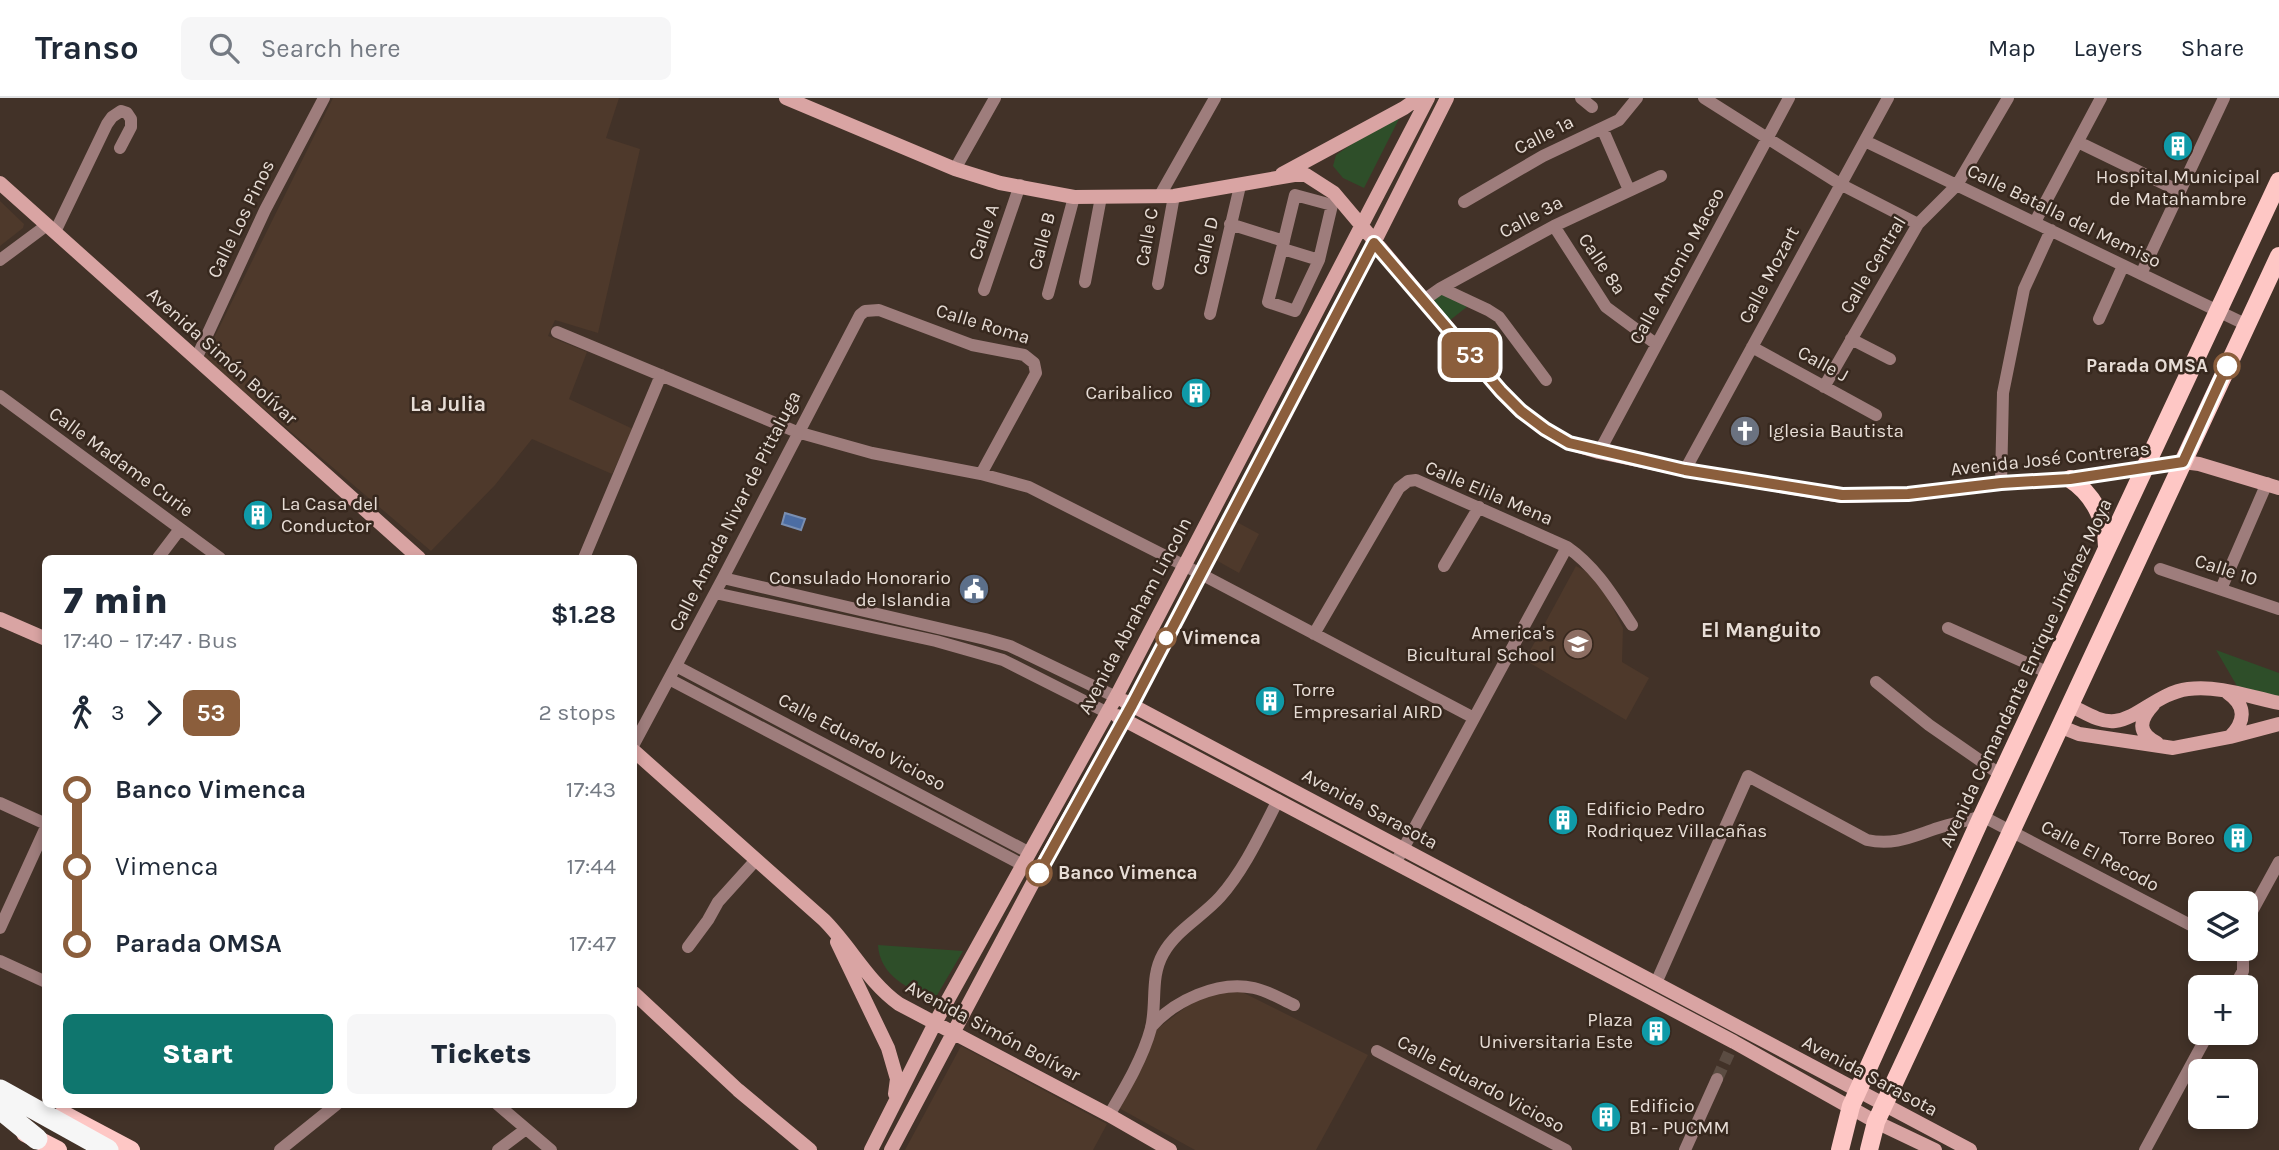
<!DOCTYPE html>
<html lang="en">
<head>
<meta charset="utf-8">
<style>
	body { margin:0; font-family:Karla,sans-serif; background:#f6f6f7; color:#1f2937; height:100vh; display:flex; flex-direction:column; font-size:26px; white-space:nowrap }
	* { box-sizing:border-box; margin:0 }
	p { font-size:23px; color:#747a83 }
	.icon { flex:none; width:38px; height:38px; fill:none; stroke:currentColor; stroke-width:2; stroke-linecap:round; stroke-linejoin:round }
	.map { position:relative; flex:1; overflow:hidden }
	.panel { position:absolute; left:42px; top:457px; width:595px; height:553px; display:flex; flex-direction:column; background:#fff; border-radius:10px; box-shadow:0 4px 10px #0003 }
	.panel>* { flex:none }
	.badge { padding:0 14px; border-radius:10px; font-size:24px; line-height:46px }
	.controls { position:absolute; left:2188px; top:793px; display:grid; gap:14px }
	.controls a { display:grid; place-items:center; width:70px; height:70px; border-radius:10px; background:#fff; box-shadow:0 4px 10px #0003; font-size:35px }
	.map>.badge { position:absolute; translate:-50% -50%; box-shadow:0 0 0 4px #fff }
	.legs { display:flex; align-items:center; gap:10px; height:77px; padding:0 21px; font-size:23px }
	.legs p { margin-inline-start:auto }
	.summary { display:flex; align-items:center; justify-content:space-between; height:119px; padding:0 21px }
	h1 { font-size:38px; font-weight:800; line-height:52px }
	.button { display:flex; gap:14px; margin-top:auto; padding:14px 21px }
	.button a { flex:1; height:80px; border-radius:10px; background:#0f766e; color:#fff; font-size:28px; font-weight:800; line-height:80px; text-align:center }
	.button a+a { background:#f6f6f7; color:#1f2937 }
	ul { padding:0 21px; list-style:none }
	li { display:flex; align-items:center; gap:24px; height:77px; font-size:26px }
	li i { display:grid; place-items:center; width:10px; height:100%; margin:0 9px; background:currentColor }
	li i::after { content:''; width:18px; height:18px; margin:-9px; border:5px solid; border-radius:50%; background:#fff }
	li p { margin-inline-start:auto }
	li:first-child i { background:linear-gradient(#0000 50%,currentColor 0) }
	li:last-child i { background:linear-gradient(currentColor 50%,#0000 0) }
	header { display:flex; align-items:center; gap:42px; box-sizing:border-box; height:98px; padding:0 35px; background:#fff; border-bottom:2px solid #e0e1e3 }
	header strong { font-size:33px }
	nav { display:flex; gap:38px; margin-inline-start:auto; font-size:24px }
	.search { width:490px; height:63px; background:#f6f6f7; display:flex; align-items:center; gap:18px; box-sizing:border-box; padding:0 24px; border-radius:10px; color:#747a83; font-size:26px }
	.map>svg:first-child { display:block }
	.built { fill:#4e392b }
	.green { fill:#2e4e29 }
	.water { fill:#4c6da3; stroke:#7a8fb2; stroke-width:2 }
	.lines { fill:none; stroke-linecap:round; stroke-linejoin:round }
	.street-tunnel { stroke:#5b4c42; stroke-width:12; stroke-dasharray:12 6; stroke-linecap:butt }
	.street { stroke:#9e7d7c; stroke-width:12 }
	.secondary { stroke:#d9a4a3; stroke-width:14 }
	.primary { stroke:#fec7c5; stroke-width:18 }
	.highway { stroke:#f6f6f6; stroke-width:21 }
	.line-1-casing { stroke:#fff; stroke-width:16 }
	.line-1 { stroke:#8b5e3c; stroke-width:10 }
	.stop-1-dot { fill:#fff; stroke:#8b5e3c; stroke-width:3.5 }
	.labels { text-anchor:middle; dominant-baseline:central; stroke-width:5; stroke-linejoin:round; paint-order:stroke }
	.street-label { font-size:19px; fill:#e7ddd6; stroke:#37281e }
	.poi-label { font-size:19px; fill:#e7ddd6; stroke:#37281e; text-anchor:end }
	.stop-label { font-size:19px; font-weight:bold; fill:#e7ddd6; stroke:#37281e; text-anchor:start }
	.neighbourhood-label { font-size:21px; font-weight:bold; fill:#e7ddd6; stroke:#37281e }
</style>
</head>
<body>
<header>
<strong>Transo</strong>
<div class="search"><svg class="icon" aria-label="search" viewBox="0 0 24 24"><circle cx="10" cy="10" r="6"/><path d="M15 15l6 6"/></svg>Search here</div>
<nav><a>Map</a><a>Layers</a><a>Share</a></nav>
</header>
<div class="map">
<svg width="2279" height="1052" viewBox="0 0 2279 1052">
	<rect width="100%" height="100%" fill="#423228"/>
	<path class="built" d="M 333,0 L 619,0 L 606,40 L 640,51 L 598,235 L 555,222 L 548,238 L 587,254 L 569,301 L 633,331 L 612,376 L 532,341 L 495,387 L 431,453 L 204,260 Z
		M 0,103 L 24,126 L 23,130 L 0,148 Z
		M 1235,423 L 1259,436 L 1239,475 L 1214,461 Z
		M 1576,468 L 1591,476 L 1607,498 L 1623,530 L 1622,564 L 1649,580 L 1626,622 L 1525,562 Z
		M 1221,893 L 1242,894 L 1368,957 L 1316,1052 L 1195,1052 L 1117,1009 L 1157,931 L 1194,903 Z
		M 961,948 L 1107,1026 L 1093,1052 L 905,1052 Z"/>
	<path class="green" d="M 1402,15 L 1364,90 L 1343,80 L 1333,68 L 1336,57 L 1394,17 Z
		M 1440,194 L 1468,208 L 1449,223 L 1432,202 Z
		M 2216,552 L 2279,575 L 2279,599 L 2237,588 Z
		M 878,847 L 963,853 L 933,904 C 909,889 880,879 878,847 Z"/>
	<path class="water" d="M 785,415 L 805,421 L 801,432 L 782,426 Z"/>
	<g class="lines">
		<path class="street-tunnel" d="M 1717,981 L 1729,955"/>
		<path class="street" d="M 1581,0 L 1592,9
			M 1704,0 L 1840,86 L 1918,126
			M 1602,30 L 1629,92
			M 1865,43 L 2247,227
			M 2078,44 L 2179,93
			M 955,71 L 995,0
			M 1159,99 L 1215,0
			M 1464,104 L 1543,58 L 1619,22 L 1637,0
			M 2035,124 L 2101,0
			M 1230,126 L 1284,143 L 1268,204 L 1295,213 L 1319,162
			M 1554,128 L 1606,209 L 1656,246
			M 55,134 L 107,26 L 112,19 L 121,13 L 127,15 L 131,21 L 131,29 L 120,50
			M 1283,151 L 1319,162 L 1332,107 L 1295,97 L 1284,142
			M 0,162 L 47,127
			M 2141,176 L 2224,0
			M 1085,184 L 1101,99
			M 1158,186 L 1174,98
			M 1441,190 L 1488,212 L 1499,219 L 1546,282
			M 984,192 L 1020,87
			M 1048,196 L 1074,99
			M 1424,202 L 1441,190 L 1554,128 L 1661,78
			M 1210,216 L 1240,88
			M 2099,221 L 2123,168
			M 557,234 L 797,334 L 872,355 L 981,376 L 1029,389 L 1199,475 L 1474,620
			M 1851,241 L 1890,261
			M 1752,249 L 1876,317
			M 196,261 L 265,112 L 324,0
			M 1824,289 L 1918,126 L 1957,87 L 2008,0
			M 0,298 L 220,460
			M 1599,354 L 1789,0
			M 1685,372 L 1888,0
			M 2001,385 L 2003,295 L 2024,191 L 2051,132
			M 158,460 L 180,431
			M 584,460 L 661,277
			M 1444,468 L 1479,409
			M 2160,471 L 2279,511
			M 723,480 L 985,541 L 1010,548 L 1116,599
			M 2221,491 L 2267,385
			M 715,495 L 936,543 L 1003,562 L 1106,614
			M 1948,530 L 2049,575
			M 1314,536 L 1399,390 L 1408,383 L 1416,382 L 1567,449 C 1596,469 1613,498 1632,527
			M 676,568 L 1030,755
			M 669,581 L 1023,767
			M 1876,584 L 1929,627 L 2001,677
			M 634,646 L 723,480 L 860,217 L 865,213 L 879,212 L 972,247 L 1024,257 L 1034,265 L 1036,275 L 981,376
			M 0,705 L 46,726
			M 1396,764 L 1567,449
			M 2245,826 L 2279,764
			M 0,830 L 46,729
			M 688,849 L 708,822 L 718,804 L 755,763
			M 0,863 L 46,884
			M 1656,885 L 1748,678 L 1867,742 C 1895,748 1913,738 1938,730 C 1953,725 1968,723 1982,718 L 2200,832
			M 2234,889 L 2243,873 L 2243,860 L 2235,850
			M 1151,929 C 1174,903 1218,882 1254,890 C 1268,893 1281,901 1294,907
			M 1377,953 L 1566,1052
			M 497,1006 L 551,1052
			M 1109,1017 C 1125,990 1143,960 1151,930 C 1157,905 1150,879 1163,856 C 1176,832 1202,819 1220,799 C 1244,772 1261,735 1278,702
			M 280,1052 L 337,1006
			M 498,1052 L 526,1031
			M 1685,1052 L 1717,981
			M 2145,1052 L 2209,934"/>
		<path class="secondary" d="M 786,0 L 955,71 L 1000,85 L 1074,99 L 1174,98 L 1294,77 L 1306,77 L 1334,95 L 1501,293 L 1521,313 L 1544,331 L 1569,345 L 1599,354 L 1685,372 L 1842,398 L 1908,396 L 2001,385 L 2070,381 L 2183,364 L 2199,366 L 2279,390
			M 1282,76 L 1404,10 L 1418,0
			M 0,85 L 419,460
			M 0,521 L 46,541
			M 2228,595 C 2247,608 2245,624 2230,639
			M 1124,603 L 1970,1052
			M 2069,607 C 2083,613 2099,625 2115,623 C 2139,620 2158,595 2188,591 C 2219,587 2250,599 2279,605
			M 2153,607 C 2139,622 2137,635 2157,645
			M 1117,618 L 1734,944 L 1876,1024 L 1935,1052
			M 2059,628 L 2079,636 L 2173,650 L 2230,639 L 2279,626
			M 634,653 L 824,822 C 851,849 868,884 899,906 L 1109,1017 L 1170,1052
			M 837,844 L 888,950 L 897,981 L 895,996
			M 634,895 L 738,992 L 810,1052
			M 871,1052 L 935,925 L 1116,599 L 1428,0
			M 891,1052 L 1045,762 L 1132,607 L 1374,145 L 1447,0"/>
		<path class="primary" d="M 2070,381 C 2092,395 2107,422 2107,449
			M 63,1016 L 131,1052
			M 25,1035 L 58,1052
			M 1840,1052 L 1851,1008 L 1982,718 L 2279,83
			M 1869,1052 L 1876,1024 L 2279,158"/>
		<path class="highway" d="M 0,992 L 108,1052
			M 0,1011 L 37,1041"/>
	</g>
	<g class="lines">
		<g class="line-1-casing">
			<path id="line-1" d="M 1039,775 L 1132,607 L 1374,145 L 1501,293 L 1521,313 L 1545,331 L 1569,345 L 1685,372 L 1842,397 L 1908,396 L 2001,385 L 2070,381 L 2183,364 L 2227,268"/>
		</g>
		<use href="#line-1" class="line-1"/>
	</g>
	<defs>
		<g id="building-disc" transform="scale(1.575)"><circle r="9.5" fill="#0f9aa8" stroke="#37281e"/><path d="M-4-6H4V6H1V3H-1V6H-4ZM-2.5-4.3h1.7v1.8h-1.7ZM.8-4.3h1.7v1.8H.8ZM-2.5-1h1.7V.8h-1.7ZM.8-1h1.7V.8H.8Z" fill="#fff"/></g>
		<g id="church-disc" transform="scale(1.575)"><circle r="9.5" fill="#6b7280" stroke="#37281e"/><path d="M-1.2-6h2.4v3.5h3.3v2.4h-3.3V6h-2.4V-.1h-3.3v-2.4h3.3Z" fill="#fff"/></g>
		<g id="civic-disc" transform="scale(1.575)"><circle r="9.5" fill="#5c6f8a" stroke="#37281e"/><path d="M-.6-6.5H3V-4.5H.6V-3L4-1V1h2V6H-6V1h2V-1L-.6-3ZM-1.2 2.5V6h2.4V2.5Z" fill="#fff"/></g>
		<g id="school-disc" transform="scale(1.575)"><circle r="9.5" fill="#8d6e63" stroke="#37281e"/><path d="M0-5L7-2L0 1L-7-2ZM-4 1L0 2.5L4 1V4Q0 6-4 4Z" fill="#fff"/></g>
	</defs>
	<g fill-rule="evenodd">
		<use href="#building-disc" x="2178" y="48"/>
		<use href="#building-disc" x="1196" y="295"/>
		<use href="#church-disc" x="1745" y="333"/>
		<use href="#building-disc" x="258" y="417"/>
		<use href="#civic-disc" x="974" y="491"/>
		<use href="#school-disc" x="1578" y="546"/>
		<use href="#building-disc" x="1270" y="603"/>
		<use href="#building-disc" x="1563" y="722"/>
		<use href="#building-disc" x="2238" y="740"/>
		<use href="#building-disc" x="1656" y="933"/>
		<use href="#building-disc" x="1606" y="1019"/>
	</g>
	<g class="stop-1-dot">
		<circle cx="2227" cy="268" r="12"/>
		<circle cx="1166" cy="540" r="9"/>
		<circle cx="1039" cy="775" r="12"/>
	</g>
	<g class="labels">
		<g class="street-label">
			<text transform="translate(1544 37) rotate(-27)">Calle 1ª</text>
			<text transform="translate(2064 118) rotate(26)">Calle Batalla del Memiso</text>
			<text transform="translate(1531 119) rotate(-28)">Calle 3ª</text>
			<text transform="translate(241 121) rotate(-64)">Calle Los Pinos</text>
			<text transform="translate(984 134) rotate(-71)">Calle A</text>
			<text transform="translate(1147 139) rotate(-80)">Calle C</text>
			<text transform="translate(1042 143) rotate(-75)">Calle B</text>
			<text transform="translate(1206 148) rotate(-77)">Calle D</text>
			<text transform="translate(1602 166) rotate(56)">Calle 8ª</text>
			<text transform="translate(1873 167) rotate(-59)">Calle Central</text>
			<text transform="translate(1677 168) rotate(-61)">Calle Antonio Maceo</text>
			<text transform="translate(1769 177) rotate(-62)">Calle Mozart</text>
			<text transform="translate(983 226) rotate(17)">Calle Roma</text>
			<text transform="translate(222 258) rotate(42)">Avenida Simón Bolívar</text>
			<text transform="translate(1823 266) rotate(29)">Calle J</text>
			<text transform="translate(2050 361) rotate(-6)">Avenida José Contreras</text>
			<text transform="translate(121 364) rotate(36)">Calle Madame Curie</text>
			<text transform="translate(1489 395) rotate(23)">Calle Elila Mena</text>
			<text transform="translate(735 413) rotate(-63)">Calle Amada Nivar de Pittaluga</text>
			<text transform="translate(2226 472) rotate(18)">Calle 10</text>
			<text transform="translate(1135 518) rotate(-62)">Avenida Abraham Lincoln</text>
			<text transform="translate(2026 575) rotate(-65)">Avenida Comandante Enrique Jiménez Moya</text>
			<text transform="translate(862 644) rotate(28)">Calle Eduardo Vicioso</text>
			<text transform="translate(1370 711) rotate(28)">Avenida Sarasota</text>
			<text transform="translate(2100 758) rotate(28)">Calle El Recodo</text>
			<text transform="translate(993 933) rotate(28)">Avenida Simón Bolívar</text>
			<text transform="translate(1870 978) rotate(28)">Avenida Sarasota</text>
			<text transform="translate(1481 986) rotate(28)">Calle Eduardo Vicioso</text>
		</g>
		<g class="poi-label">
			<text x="2178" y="79" text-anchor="middle">Hospital Municipal<tspan x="2178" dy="22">de Matahambre</tspan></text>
			<text x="1173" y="295">Caribalico</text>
			<text x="1768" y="333" text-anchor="start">Iglesia Bautista</text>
			<text x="281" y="406" text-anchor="start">La Casa del<tspan x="281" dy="22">Conductor</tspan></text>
			<text x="951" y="480">Consulado Honorario<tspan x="951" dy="22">de Islandia</tspan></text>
			<text x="1555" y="535">America's<tspan x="1555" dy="22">Bicultural School</tspan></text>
			<text x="1293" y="592" text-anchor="start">Torre<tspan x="1293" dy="22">Empresarial AIRD</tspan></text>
			<text x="1586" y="711" text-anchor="start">Edificio Pedro<tspan x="1586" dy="22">Rodriquez Villacañas</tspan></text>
			<text x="2215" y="740">Torre Boreo</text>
			<text x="1633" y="922">Plaza<tspan x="1633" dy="22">Universitaria Este</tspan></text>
			<text x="1629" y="1008" text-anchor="start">Edificio<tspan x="1629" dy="22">B1 - PUCMM</tspan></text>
		</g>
		<g class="stop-label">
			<text x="2208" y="268" text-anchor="end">Parada OMSA</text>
			<text x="1182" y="540">Vimenca</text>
			<text x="1058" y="775">Banco Vimenca</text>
		</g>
		<g class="neighbourhood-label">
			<text x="448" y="306">La Julia</text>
			<text x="1761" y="532">El Manguito</text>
		</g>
	</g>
</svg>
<div class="controls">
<a><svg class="icon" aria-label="layers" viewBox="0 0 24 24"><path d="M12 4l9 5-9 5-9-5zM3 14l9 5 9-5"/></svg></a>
<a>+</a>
<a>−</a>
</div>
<b class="badge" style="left:1470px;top:257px;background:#8b5e3c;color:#fff">53</b>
<section class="panel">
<div class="summary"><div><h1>7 min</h1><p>17:40 – 17:47 · Bus</p></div><b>$1.28</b></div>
<div class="legs"><svg class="icon" aria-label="walk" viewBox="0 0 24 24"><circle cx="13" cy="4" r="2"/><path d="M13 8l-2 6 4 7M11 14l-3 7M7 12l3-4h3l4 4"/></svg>3<svg class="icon" aria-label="forward" viewBox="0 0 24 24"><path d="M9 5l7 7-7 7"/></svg><b class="badge" style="background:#8b5e3c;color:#fff">53</b><p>2 stops</p></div>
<ul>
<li><i style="color:#8b5e3c"></i><b>Banco Vimenca</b><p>17:43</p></li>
<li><i style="color:#8b5e3c"></i><span>Vimenca</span><p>17:44</p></li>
<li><i style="color:#8b5e3c"></i><b>Parada OMSA</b><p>17:47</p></li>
</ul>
<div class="button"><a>Start</a><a>Tickets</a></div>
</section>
</div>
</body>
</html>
